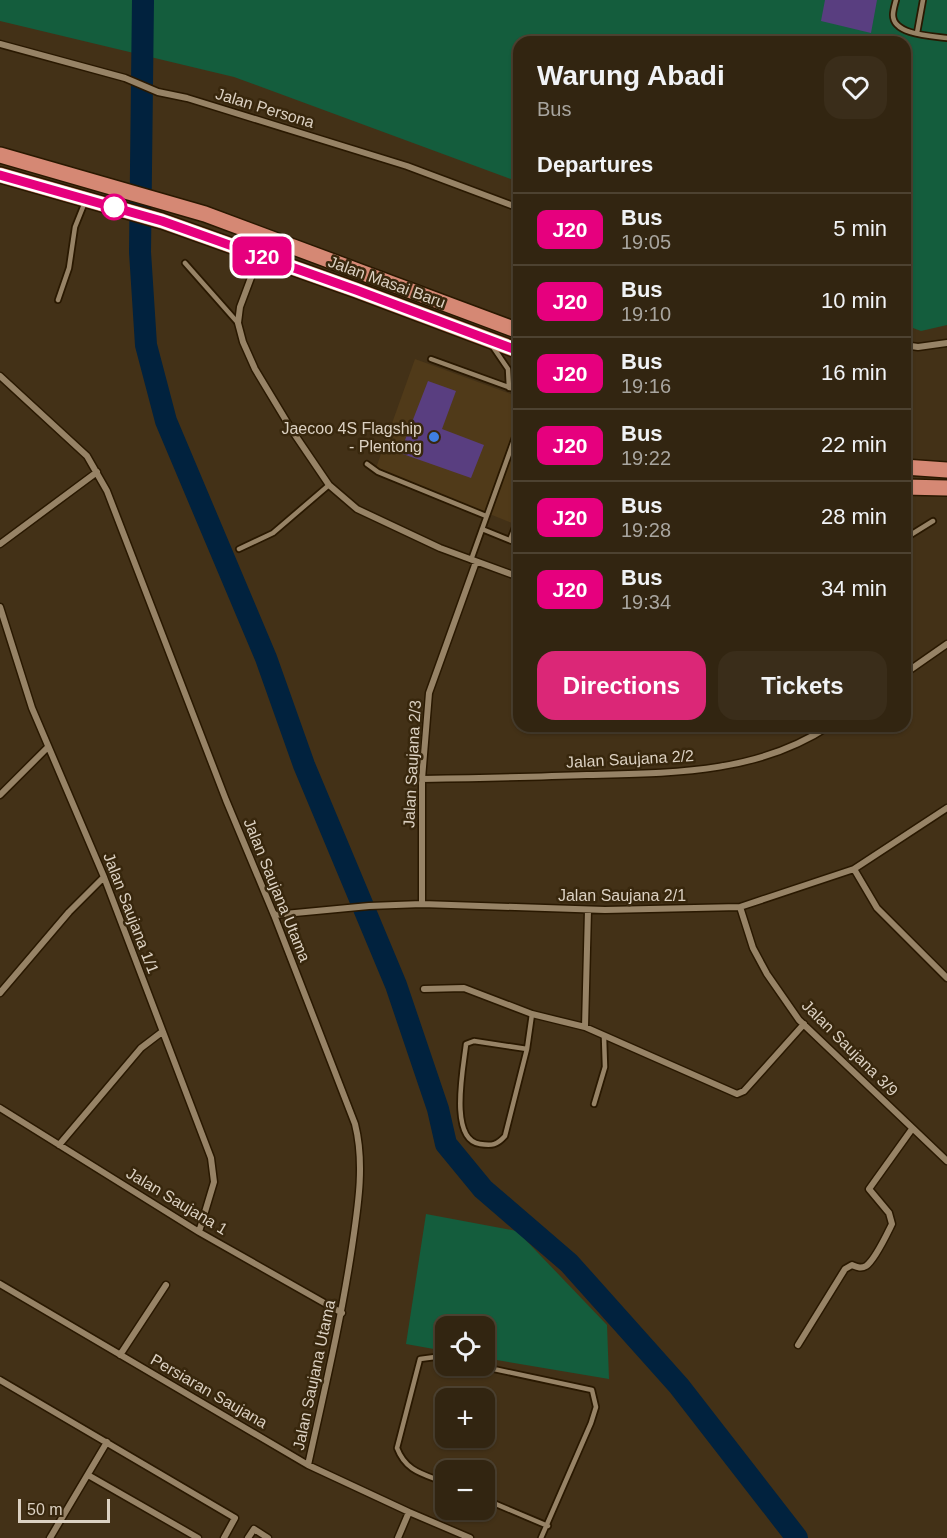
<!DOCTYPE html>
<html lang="en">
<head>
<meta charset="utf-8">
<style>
	body { margin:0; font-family:Helvetica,sans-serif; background:#3a2d1a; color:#f1f3f6; height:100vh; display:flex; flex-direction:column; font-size:22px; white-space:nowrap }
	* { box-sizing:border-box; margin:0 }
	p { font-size:20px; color:#a8a59f }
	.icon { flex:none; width:33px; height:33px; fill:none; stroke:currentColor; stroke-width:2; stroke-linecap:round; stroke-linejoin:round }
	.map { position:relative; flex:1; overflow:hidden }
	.sheet { position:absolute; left:513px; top:36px; width:398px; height:696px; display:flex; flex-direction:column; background:#322511; border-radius:18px; box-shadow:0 2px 4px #0004,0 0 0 2px #4d4231 }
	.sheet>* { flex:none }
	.badge { padding:0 12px; border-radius:9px; font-size:21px; line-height:39px }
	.buttons { position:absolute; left:435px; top:1316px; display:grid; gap:12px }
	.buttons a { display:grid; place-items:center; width:60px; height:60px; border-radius:12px; background:#322511; box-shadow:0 2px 4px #0004,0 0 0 2px #4d4231; font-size:30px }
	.scale { position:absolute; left:18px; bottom:15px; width:92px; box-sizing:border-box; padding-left:6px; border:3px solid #dcd1c2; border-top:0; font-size:16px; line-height:21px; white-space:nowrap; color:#dcd1c2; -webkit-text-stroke:4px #38270d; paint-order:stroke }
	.map>.badge { position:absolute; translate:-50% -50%; box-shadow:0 0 0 3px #fff }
	h2 { padding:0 24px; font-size:22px; line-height:54px }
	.round { display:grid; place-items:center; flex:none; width:63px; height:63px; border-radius:18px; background:#3a2d1a }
	.head { display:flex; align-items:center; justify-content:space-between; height:102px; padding:0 24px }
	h1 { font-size:28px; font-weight:700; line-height:45px }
	.cta { display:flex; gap:12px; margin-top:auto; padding:12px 24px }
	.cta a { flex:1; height:69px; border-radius:18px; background:#db2777; color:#fff; font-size:24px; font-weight:700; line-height:69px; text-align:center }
	.cta a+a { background:#3a2d1a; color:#f1f3f6 }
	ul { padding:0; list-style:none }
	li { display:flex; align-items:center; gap:18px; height:72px; padding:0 24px; border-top:2px solid #4d4231 }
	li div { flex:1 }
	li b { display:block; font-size:22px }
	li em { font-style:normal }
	li .badge { min-width:66px; font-weight:700; text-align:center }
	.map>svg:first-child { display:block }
	.built { fill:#503a19 }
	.green { fill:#145d3d }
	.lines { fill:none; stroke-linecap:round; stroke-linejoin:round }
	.river { stroke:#01223e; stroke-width:22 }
	.building { fill:#593e80 }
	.service-casing { stroke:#291800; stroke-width:8 }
	.minor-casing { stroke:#291800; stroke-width:9 }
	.primary-casing { stroke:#291800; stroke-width:18 }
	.service { stroke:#978366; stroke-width:4.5 }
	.minor { stroke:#978366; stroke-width:6 }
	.primary { stroke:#d58874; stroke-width:15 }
	.line-casing { stroke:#fff; stroke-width:14 }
	.line { stroke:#e6007e; stroke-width:9 }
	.stop-dot { fill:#fff; stroke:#e6007e; stroke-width:3 }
	.shop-dot { fill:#3f7fe0; stroke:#38270d; stroke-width:2 }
	.labels { text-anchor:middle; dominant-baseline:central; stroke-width:5; stroke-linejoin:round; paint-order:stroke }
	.street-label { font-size:16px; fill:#dcd1c2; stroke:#38270d }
	.poi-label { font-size:16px; fill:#dcd1c2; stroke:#38270d; text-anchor:end }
</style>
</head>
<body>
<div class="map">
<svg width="947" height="1538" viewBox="0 0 947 1538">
	<rect width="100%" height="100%" fill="#433117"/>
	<path class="built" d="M 415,359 L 519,397 L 519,526 L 376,468 Z"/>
	<path class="green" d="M 0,0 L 947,0 L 947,325 L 921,331 L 905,325 L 904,42 L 519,42 L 519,182 L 234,77 L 0,21 Z
		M 426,1214 L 517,1231 L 607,1325 L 609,1379 L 485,1358 L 484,1326 L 446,1326 L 445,1351 L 406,1344 Z"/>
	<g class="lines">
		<path class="river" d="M 143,0 L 140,252 L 146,345 L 166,421 L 266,658 L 304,765 L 396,985 L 438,1109 L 446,1144 L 483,1189 L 569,1263 L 679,1386 L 797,1538"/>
	</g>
	<path class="building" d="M 825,0 L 877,0 L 871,33 L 821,21 Z
		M 428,381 L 456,391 L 442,429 L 484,445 L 471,478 L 400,453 Z"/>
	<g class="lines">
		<g class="service-casing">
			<path id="service" d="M 896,0 C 895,4 893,10 893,15 C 893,35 932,36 947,38
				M 917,33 L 923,0
				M 185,263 L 238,323
				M 58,300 L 69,268 L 75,227 L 85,202
				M 493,347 L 508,369 L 509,388
				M 431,359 L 519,391
				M 367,464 L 378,472 L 486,516
				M 482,529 L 519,544
				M 904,539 L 933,521
				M 510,540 L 519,517
				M 239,549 L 273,533 L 329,485
				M 471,560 L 519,426
				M 527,1049 L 474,1041 L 466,1044 C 464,1065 448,1140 480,1144 C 492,1146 497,1145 505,1136 L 527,1049 L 532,1014
				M 594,1104 L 605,1067 L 604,1037
				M 446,1359 L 435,1357 L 420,1359 L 397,1448 C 406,1472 424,1474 446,1483
				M 475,1365 L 592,1390 L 596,1407 L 591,1423 L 541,1538
				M 484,1499 L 548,1526"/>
		</g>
		<g class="minor-casing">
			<path id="minor" d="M 0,44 L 125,78 L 158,92 L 187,98 L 407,166 L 519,208
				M 259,256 L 240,307 L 238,323 L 243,342 L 255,369 L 293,432 L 329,485 L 357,509 L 440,548 L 519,577
				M 904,345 L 918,347 L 947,343
				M 0,376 L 87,456 L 107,491 L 226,800 L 274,915 L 355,1124 C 365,1164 358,1206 352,1247 C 341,1321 324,1392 308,1465
				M 0,544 L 97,472
				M 0,607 L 32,708 L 104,877 L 211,1158 L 214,1182 L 199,1232
				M 904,674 L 947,644
				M 422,779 C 477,778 532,777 587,775 C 671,773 757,774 829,726
				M 0,795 L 47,748
				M 854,869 L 877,908 L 947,978
				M 422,904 L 422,779 L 429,693 L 476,562
				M 740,907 L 753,948 L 767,974 L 799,1020 L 947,1161
				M 274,915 L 369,906 L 422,904 L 605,910 L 740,907 L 854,869 L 947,808
				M 424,989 L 464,988 L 532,1014 L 585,1027 L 737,1094 L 744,1091 L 804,1024
				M 0,993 L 69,912 L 104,877
				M 585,1027 L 588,910
				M 0,1108 L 199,1232 L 342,1313
				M 59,1145 L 141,1048 L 162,1032
				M 0,1284 L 308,1465 L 409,1512 L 470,1538
				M 798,1345 L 845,1269 L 852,1265 C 857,1267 861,1269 866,1266 C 875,1260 887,1234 892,1224 L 889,1213 L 869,1189 L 912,1129
				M 120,1355 L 166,1285
				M 0,1380 L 235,1518 L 224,1538
				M 88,1475 L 198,1538
				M 50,1538 L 107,1442
				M 248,1538 L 254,1529 L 268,1538
				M 398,1538 L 409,1512"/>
		</g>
		<g class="primary-casing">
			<path id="primary" d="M 0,155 L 205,214 L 519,331
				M 0,175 L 162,221 L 356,290 L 519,351
				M 904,467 L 947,470
				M 904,487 L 947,488"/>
		</g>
		<use href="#service" class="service"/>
		<use href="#minor" class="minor"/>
		<use href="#primary" class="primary"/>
	</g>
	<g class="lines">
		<g class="line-casing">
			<path id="line" d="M 0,175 L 162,221 L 356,290 L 519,351"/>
		</g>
		<use href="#line" class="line"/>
	</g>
	<circle class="stop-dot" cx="114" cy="207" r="12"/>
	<circle class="shop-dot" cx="434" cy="437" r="6"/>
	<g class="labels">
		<g class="street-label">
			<text transform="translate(265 108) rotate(17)">Jalan Persona</text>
			<text transform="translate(387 282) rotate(20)">Jalan Masai Baru</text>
			<text transform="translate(630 759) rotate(-3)">Jalan Saujana 2/2</text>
			<text transform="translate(412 764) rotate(-87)">Jalan Saujana 2/3</text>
			<text transform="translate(277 890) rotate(68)">Jalan Saujana Utama</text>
			<text x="622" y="895">Jalan Saujana 2/1</text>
			<text transform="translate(131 913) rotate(69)">Jalan Saujana 1/1</text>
			<text transform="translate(850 1048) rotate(45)">Jalan Saujana 3/9</text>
			<text transform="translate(177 1201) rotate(31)">Jalan Saujana 1</text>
			<text transform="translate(314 1375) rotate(-78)">Jalan Saujana Utama</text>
			<text transform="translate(209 1391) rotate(30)">Persiaran Saujana</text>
		</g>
		<g class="poi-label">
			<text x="422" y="428">Jaecoo 4S Flagship<tspan x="422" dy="18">- Plentong</tspan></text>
		</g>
	</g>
</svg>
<div class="buttons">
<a><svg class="icon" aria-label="locate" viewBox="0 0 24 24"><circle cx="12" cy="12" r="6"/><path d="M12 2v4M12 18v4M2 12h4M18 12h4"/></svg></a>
<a>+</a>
<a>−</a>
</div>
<div class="scale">50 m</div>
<b class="badge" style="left:262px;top:256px;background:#e6007e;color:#fff">J20</b>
<section class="sheet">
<div class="head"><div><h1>Warung Abadi</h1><p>Bus</p></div><a class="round"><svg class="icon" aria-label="heart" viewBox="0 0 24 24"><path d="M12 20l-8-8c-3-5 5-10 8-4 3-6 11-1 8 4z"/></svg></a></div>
<h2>Departures</h2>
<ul>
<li><span class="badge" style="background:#e6007e;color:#fff">J20</span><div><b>Bus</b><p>19:05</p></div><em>5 min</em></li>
<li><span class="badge" style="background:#e6007e;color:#fff">J20</span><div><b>Bus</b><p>19:10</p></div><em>10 min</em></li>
<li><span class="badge" style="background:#e6007e;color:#fff">J20</span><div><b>Bus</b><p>19:16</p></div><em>16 min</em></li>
<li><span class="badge" style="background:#e6007e;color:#fff">J20</span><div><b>Bus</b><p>19:22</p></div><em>22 min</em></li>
<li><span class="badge" style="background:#e6007e;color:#fff">J20</span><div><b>Bus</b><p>19:28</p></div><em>28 min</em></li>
<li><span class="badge" style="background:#e6007e;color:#fff">J20</span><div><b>Bus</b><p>19:34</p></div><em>34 min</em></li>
</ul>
<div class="cta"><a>Directions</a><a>Tickets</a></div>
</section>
</div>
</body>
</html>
